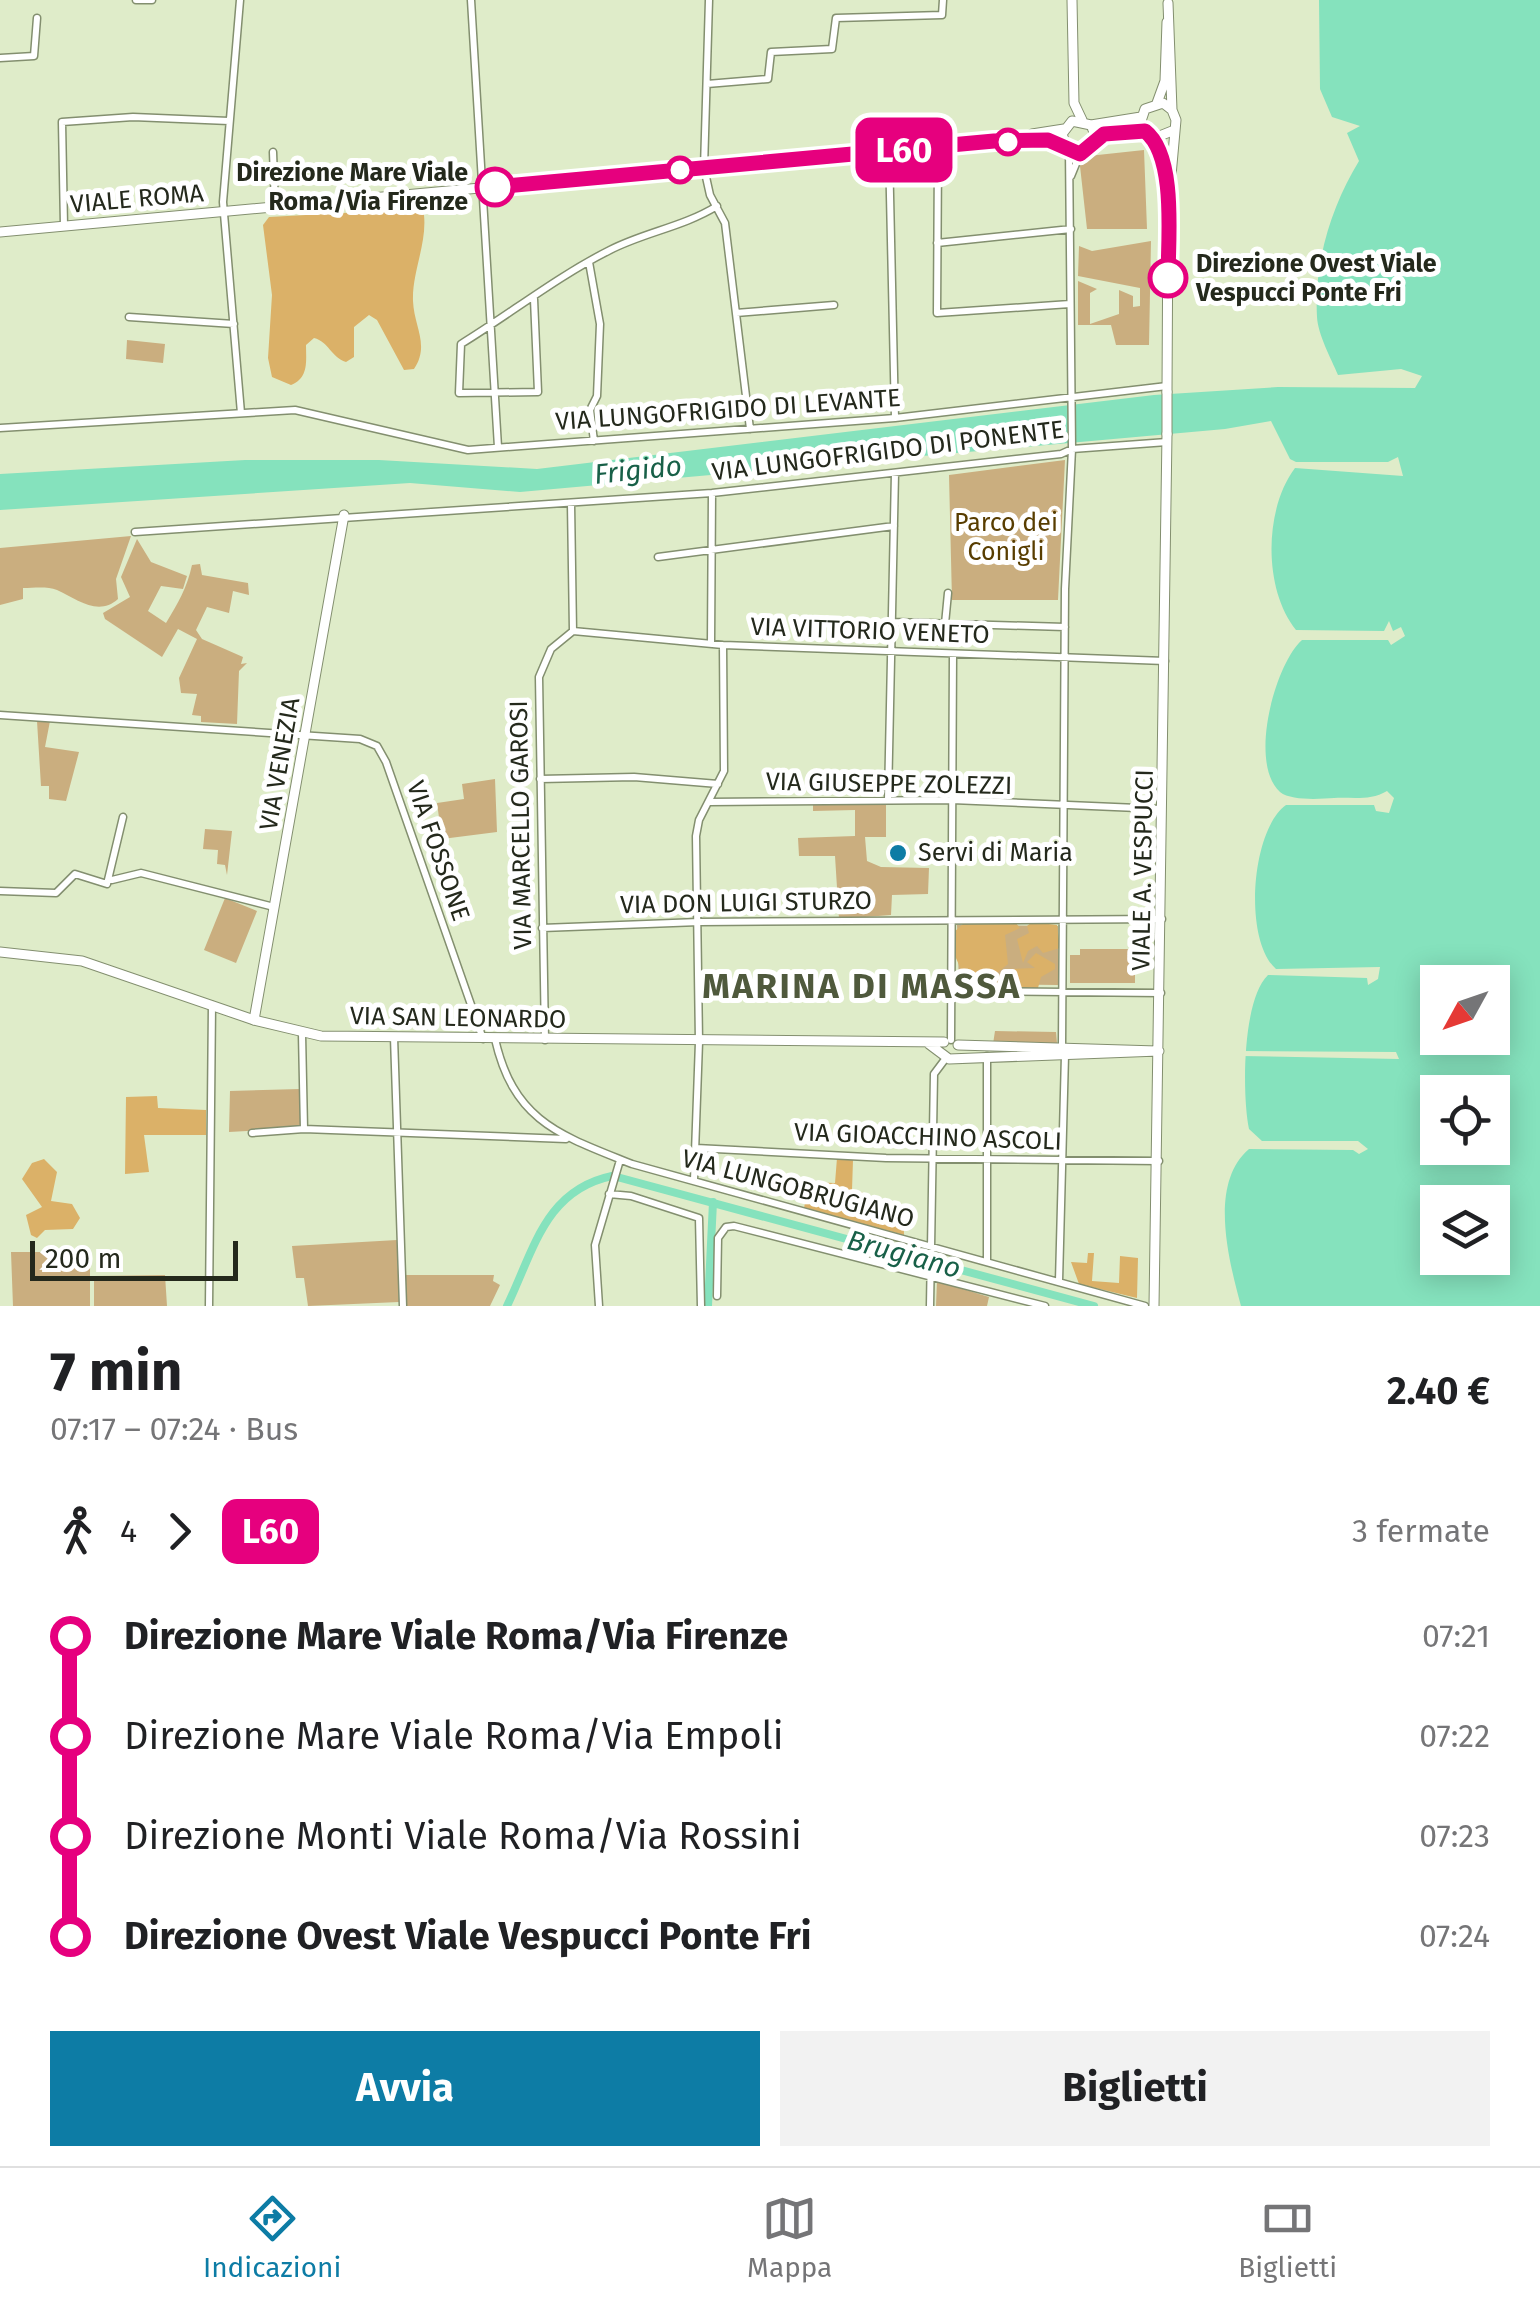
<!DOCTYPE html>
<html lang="it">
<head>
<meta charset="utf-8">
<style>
	body { margin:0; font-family:"Fira Sans",sans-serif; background:#f2f2f2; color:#202124; height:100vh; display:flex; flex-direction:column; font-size:38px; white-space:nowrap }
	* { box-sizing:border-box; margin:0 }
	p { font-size:32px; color:#757577 }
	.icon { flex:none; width:55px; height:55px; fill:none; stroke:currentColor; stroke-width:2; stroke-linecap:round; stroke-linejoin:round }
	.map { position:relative; height:1306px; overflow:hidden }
	.details { display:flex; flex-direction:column; background:#fff; flex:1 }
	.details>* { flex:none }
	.badge { padding:0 20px; border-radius:15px; font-size:35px; line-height:65px }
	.needle { width:65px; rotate:230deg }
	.fabs { position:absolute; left:1420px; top:965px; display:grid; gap:20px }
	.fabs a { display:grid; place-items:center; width:90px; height:90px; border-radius:0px; background:#fff; box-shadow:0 5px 25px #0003; font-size:50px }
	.scale { position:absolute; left:30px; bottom:25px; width:208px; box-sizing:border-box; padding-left:10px; border:5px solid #24291c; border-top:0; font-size:28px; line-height:35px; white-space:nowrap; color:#24291c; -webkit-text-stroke:8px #fff; paint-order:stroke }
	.map>.badge { position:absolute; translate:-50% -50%; box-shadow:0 0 0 5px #fff }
	.legs { display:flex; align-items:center; gap:15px; height:110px; padding:0 50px; font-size:32px }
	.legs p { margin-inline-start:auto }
	.headline { display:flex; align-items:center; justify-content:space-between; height:170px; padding:0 50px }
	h1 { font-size:55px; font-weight:700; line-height:75px }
	.cta { display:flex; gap:20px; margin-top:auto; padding:20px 50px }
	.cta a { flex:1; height:115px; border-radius:0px; background:#0d7ca5; color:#fff; font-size:40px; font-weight:700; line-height:115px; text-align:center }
	.cta a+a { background:#f2f2f2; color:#202124 }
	ul { padding:0 50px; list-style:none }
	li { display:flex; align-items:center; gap:35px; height:100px; font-size:38px }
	li i { display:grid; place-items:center; width:15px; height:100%; margin:0 12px; background:currentColor }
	li i::after { content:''; width:25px; height:25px; margin:-12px; border:8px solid; border-radius:50%; background:#fff }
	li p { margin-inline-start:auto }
	li:first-child i { background:linear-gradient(#0000 50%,currentColor 0) }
	li:last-child i { background:linear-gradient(currentColor 50%,#0000 0) }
	.tabs { display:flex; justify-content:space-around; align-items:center; height:140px; border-top:2px solid #e0e0e0; background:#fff; font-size:28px; color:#757577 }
	.tabs a { display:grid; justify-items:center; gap:5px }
	.tabs .on { color:#0d7ca5 }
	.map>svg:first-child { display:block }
	.green { fill:#caae7f }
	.forest { fill:#dbb168 }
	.water { fill:#85e2bd; fill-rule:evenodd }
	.pier { fill:#dfecc9 }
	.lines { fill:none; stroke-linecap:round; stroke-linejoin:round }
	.canal { stroke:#85e2bd; stroke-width:8 }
	.minor-casing { stroke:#838f6f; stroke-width:9 }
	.tertiary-casing { stroke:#838f6f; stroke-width:11 }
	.secondary-casing { stroke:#838f6f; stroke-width:11 }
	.minor { stroke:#fff; stroke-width:6 }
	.tertiary { stroke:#fff; stroke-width:9 }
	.secondary { stroke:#fff; stroke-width:9 }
	.line-1-casing { stroke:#fff; stroke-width:22 }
	.line-1 { stroke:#e6007e; stroke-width:15 }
	.stop-1-dot { fill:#fff; stroke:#e6007e; stroke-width:5 }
	.poi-dot { fill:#0d7ca5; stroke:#fff; stroke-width:4 }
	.labels { text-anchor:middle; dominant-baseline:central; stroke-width:10; stroke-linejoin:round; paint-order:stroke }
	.stop-label { font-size:25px; font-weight:bold; fill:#24291c; stroke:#fff; text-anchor:end }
	.street-label { font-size:25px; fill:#24291c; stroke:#fff }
	.park-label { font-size:25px; fill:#583d00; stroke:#fff }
	.poi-label { font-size:25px; fill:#24291c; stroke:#fff; text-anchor:start }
	.water-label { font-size:28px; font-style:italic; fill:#186048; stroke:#fff }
	.district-label { font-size:35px; font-weight:bold; letter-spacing:2.5px; fill:#4f593c; stroke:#fff }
</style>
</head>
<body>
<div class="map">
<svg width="1540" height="1306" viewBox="0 0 1540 1306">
	<rect width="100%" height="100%" fill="#dfecc9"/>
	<path class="green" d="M 1144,150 L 1147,229 L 1087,229 L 1079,157 Z
		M 1151,241 L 1149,345 L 1116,345 L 1111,325 L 1078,325 L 1078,281 L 1097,289 L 1090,293 L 1090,324 L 1119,314 L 1119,290 L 1133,296 L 1133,307 L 1140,306 L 1140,288 L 1078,276 L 1079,246 L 1092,251 Z
		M 127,340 L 165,344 L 163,363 L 126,359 Z
		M 1065,460 L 1058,600 L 952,600 L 949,475 Z
		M 131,536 L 116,579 L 118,599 C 98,617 77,599 57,590 C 47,586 34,588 23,588 L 23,599 L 0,605 L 0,548 Z
		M 137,539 L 151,562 L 187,576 L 183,589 L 161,586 L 148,611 L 166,623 C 178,603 187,588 192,565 L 200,564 L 202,575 L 248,583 L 249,595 L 233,591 L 229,613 L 207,607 L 196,630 L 202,639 L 243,657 L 241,664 L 247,663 L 239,671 L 237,724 L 201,722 L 201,716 L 192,715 L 197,694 L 181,693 L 179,678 L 197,639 L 178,629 L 162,657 L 105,619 L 103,613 L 130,597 L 121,577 Z
		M 37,721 L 50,721 L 45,747 L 79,752 L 66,801 L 49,799 L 49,786 L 41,786 Z
		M 495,779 L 497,832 L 442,839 L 437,803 L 464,799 L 462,784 Z
		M 813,804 L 886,805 L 886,837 L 865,837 L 867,861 L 881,867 L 929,868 L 928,894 L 892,895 L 891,915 L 839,919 L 835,856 L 799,856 L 798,838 L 855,836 L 855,810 L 813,811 Z
		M 205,829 L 232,831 L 227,875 L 225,865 L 217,864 L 218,850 L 203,849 Z
		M 225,898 L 257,911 L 236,963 L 204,950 Z
		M 957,925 L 1058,926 L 1058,985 L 959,984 Z
		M 1080,949 L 1135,949 L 1135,983 L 1070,983 L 1070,955 L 1080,955 Z
		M 995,1031 L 1056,1032 L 1057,1043 L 993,1044 Z
		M 300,1089 L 301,1128 L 229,1132 L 230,1091 Z
		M 397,1240 L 399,1302 L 308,1306 L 304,1278 L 296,1278 L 292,1246 Z
		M 11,1252 L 90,1252 L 90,1306 L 13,1306 Z
		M 165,1275 L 167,1306 L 94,1306 L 94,1276 Z
		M 404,1275 L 494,1275 L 493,1281 L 500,1285 L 490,1306 L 406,1306 Z
		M 937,1281 L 989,1297 L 987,1306 L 936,1306 Z"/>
	<path class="forest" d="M 417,209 L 424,215 C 427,244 412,272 413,301 C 414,327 430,345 414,369 L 404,370 L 377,320 L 369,315 L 354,327 L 354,357 L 346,362 C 331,357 329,342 314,338 L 306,345 C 306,361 309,378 291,385 L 272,377 L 268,358 L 272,295 L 263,225 L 269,217 Z
		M 976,922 L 1015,922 L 1020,928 L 1005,935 L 1008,964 L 991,978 L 985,974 L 963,974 L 952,949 L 952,934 L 964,923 Z
		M 1032,922 L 1057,925 L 1060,948 L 1043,953 L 1037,946 L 1028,951 L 1023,963 L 1017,939 L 1029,933 L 1027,926 Z
		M 1036,953 L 1055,964 L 1055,969 L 1041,977 L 1038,988 L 1021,991 L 1000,984 L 1013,969 L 1035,968 L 1027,962 Z
		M 157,1096 L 158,1108 L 206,1110 L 206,1135 L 144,1135 L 149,1172 L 125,1174 L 126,1097 Z
		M 837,1158 L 853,1160 L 852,1190 L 867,1194 L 868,1203 L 903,1204 L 904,1235 L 804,1208 L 809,1182 L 835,1183 Z
		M 44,1159 L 57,1172 L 51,1201 L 72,1204 L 80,1218 L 73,1229 L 45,1230 L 37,1238 L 31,1235 L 26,1215 L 42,1207 L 22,1179 L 32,1163 Z
		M 1088,1253 L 1094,1253 L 1092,1281 L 1119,1283 L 1120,1256 L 1138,1258 L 1137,1298 L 1079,1284 L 1071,1262 L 1087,1263 Z"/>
	<path class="water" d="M 1319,0 L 1540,0 L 1540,1306 L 1241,1306 C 1229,1261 1208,1184 1249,1149 L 1353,1150 L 1359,1154 L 1368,1149 L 1358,1141 L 1262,1141 L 1249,1129 C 1242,1095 1242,1000 1268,975 L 1367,978 L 1368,985 L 1378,979 L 1380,967 L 1276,969 C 1243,940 1251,830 1286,805 L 1374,805 L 1376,811 L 1389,813 L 1394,798 L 1387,791 C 1370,801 1353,797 1334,798 C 1320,799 1291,801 1280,792 C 1248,763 1275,664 1302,640 L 1388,640 L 1391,645 L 1405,636 L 1401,627 L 1393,631 L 1389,621 L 1384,631 L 1296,630 C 1263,589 1264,509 1295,468 L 1403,476 L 1398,457 L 1388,462 L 1296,462 L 1290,459 L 1271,421 L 1225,429 L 520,492 L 410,483 L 0,510 L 0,474 L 245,460 L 379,460 L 537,469 L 1154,395 L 1278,387 L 1415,388 L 1422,376 L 1401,369 L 1338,375 C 1331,358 1318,335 1317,317 C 1314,262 1331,207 1359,161 L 1347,133 L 1360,126 L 1332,117 L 1320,89 ZM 1438,982 L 1492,982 L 1492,1038 L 1438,1038 ZM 1438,1092 L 1492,1092 L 1492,1148 L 1438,1148 ZM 1438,1202 L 1492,1202 L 1492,1258 L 1438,1258 Z"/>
	<path class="pier" d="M 1242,1051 L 1396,1052 L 1399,1059 L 1242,1056 Z"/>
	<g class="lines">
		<path class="canal" d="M 617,1177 L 1094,1306
			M 507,1306 C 534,1250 545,1190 612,1176
			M 708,1306 L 713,1202"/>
		<g class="minor-casing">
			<path id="minor" d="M 136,0 L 152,0
				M 240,0 L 223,202 L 241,413
				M 471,0 L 498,447
				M 709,0 L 704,168 L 710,195 L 725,223 L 750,429
				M 0,58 L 34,56 L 37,18
				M 707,84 L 768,79 L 771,52 L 832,49 L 836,18 L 942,15 L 943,0
				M 889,151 L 895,418
				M 273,152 L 275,207
				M 938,154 L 937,313 L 1070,304
				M 1071,176 L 1080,154
				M 64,226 L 62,122 L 133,117 L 229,121
				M 937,243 L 1071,229
				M 589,262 L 600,324 L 597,396 L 590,410 L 594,441
				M 534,299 L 538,392 L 459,393 L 461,344 C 510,314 558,276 610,250 C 645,232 683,227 717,206
				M 736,313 L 834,305
				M 129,317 L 234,324
				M 0,428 L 295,410 L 468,450 L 895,418 L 1167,386
				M 571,504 L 573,631
				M 135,532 L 712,493 L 1061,454 L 1072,449 L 1167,442
				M 658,557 L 894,526
				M 893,622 L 1065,627
				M 945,624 L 948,593
				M 573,631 L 723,645 L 1165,661
				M 711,643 L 712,493
				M 0,715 L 360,739 L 377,746 L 386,762 L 483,1039
				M 540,779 L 634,777 L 718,784
				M 888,799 L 895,473
				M 709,802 L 952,800 L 1161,809
				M 112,880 L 141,873 L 274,907
				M 0,891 L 56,893 L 75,874 L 107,884 L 123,817
				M 542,928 L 699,922 L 1162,919
				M 953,991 L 1161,993
				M 302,1034 L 304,1129 L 566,1139
				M 394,1037 L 403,1306
				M 495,1039 C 514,1122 560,1135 632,1164 L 1145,1306
				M 545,1040 L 539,677 L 551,649 L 573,631
				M 951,1040 L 953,654
				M 1062,1046 L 1065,589 L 1072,449 L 1069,150
				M 987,1056 L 987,1261
				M 252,1133 L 304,1129
				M 696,1148 L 886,1158 L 1159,1161
				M 694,1180 L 699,1042 L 696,836 L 699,820 L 724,771 L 723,645
				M 609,1194 L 631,1196 L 699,1218 L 701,1306
				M 1059,1281 L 1065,1055
				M 717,1296 L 718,1238 L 726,1227 L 734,1226 L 1045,1306
				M 209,1306 L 212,1005
				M 599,1306 L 595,1245 L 620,1160
				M 930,1306 L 934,1074 L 946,1058"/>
		</g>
		<g class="tertiary-casing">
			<path id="tertiary" d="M 1072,0 L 1074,103 L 1082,120
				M 1167,434 L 1167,392
				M 254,1020 L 344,515"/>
		</g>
		<g class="secondary-casing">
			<path id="secondary" d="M 1168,3 L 1172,110
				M 1157,103 L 1165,81 L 1167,22
				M 1091,125 L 1096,137 L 1090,149 L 1078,154 L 1067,149 L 1062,134 L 1072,121 L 1091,125 L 1141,117
				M 1032,134 L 1064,129
				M 1152,136 L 1163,164 L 1166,191
				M 1096,137 L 1145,131
				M 0,232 L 994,141 L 1045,139 L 1064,145
				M 1167,392 L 1168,209 L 1176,120 L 1172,110 L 1163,103 L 1145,109 L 1141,121 L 1147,133 L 1157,137 L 1172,131
				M 0,952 L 82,961 L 254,1020 L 321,1036 L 944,1042
				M 929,1044 L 949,1059 L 1159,1051
				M 958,1045 L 1157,1051
				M 1154,1306 L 1167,434"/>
		</g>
		<use href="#minor" class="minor"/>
		<use href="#tertiary" class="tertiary"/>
		<use href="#secondary" class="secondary"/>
	</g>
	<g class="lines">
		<g class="line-1-casing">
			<path id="line-1" d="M 495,187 L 994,141 L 1048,140 L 1080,154 L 1104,134 L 1145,131 C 1177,156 1168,241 1168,278"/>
		</g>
		<use href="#line-1" class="line-1"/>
	</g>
	<g class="stop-1-dot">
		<circle cx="1008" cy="142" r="12"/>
		<circle cx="680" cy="170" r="12"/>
		<circle cx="495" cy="187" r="18"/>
		<circle cx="1168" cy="278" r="18"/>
	</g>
	<circle class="poi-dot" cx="898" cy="853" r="10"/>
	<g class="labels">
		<g class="stop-label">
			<text x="468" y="173">Direzione Mare Viale<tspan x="468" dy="29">Roma/Via Firenze</tspan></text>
			<text x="1196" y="264" text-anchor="start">Direzione Ovest Viale<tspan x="1196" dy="29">Vespucci Ponte Fri</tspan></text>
		</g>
		<g class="street-label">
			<text transform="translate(137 199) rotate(-5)">VIALE ROMA</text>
			<text transform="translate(728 410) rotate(-4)">VIA LUNGOFRIGIDO DI LEVANTE</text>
			<text transform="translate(888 451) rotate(-7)">VIA LUNGOFRIGIDO DI PONENTE</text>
			<text transform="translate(870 631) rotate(2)">VIA VITTORIO VENETO</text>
			<text transform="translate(280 764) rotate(-80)">VIA VENEZIA</text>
			<text transform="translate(889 784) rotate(1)">VIA GIUSEPPE ZOLEZZI</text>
			<text transform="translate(521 825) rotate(-91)">VIA MARCELLO GAROSI</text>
			<text transform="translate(438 851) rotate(71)">VIA FOSSONE</text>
			<text transform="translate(1143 870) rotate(-89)">VIALE A. VESPUCCI</text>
			<text transform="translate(746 903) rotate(-1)">VIA DON LUIGI STURZO</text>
			<text transform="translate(458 1018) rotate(1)">VIA SAN LEONARDO</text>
			<text transform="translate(928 1137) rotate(2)">VIA GIOACCHINO ASCOLI</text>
			<text transform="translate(798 1189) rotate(15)">VIA LUNGOBRUGIANO</text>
		</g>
		<g class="park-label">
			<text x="1006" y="523">Parco dei<tspan x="1006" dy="29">Conigli</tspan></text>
		</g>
		<g class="poi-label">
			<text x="918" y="853">Servi di Maria</text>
		</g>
		<g class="water-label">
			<text transform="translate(638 470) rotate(-6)">Frigido</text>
			<text transform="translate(904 1254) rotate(15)">Brugiano</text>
		</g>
		<g class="district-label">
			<text x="862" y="986">MARINA DI MASSA</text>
		</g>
	</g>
</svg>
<div class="fabs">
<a><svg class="needle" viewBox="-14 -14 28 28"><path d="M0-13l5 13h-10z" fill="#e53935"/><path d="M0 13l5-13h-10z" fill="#757577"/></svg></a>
<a><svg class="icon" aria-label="locate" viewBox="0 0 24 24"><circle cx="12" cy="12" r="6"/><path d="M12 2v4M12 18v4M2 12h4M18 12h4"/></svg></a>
<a><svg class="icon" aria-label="layers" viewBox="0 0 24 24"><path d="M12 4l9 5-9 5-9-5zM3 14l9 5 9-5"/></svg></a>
</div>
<div class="scale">200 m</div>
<b class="badge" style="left:904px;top:150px;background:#e6007e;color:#fff">L60</b>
</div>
<section class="details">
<div class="headline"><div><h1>7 min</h1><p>07:17 – 07:24 · Bus</p></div><b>2.40 €</b></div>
<div class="legs"><svg class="icon" aria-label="walk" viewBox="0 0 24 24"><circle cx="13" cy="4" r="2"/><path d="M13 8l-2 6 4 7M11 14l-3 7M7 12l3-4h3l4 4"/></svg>4<svg class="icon" aria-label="forward" viewBox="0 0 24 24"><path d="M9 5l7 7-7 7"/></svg><b class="badge" style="background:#e6007e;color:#fff">L60</b><p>3 fermate</p></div>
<ul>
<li><i style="color:#e6007e"></i><b>Direzione Mare Viale Roma/Via Firenze</b><p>07:21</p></li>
<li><i style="color:#e6007e"></i><span>Direzione Mare Viale Roma/Via Empoli</span><p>07:22</p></li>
<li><i style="color:#e6007e"></i><span>Direzione Monti Viale Roma/Via Rossini</span><p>07:23</p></li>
<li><i style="color:#e6007e"></i><b>Direzione Ovest Viale Vespucci Ponte Fri</b><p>07:24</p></li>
</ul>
<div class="cta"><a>Avvia</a><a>Biglietti</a></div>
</section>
<nav class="tabs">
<a class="on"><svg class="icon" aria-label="directions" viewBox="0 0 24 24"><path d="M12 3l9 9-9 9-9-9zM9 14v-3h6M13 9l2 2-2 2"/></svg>Indicazioni</a>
<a><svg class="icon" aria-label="map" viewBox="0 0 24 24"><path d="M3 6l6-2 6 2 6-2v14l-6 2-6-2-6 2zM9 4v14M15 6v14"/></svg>Mappa</a>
<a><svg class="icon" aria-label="tickets" viewBox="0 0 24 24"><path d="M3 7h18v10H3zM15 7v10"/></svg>Biglietti</a>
</nav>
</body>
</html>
